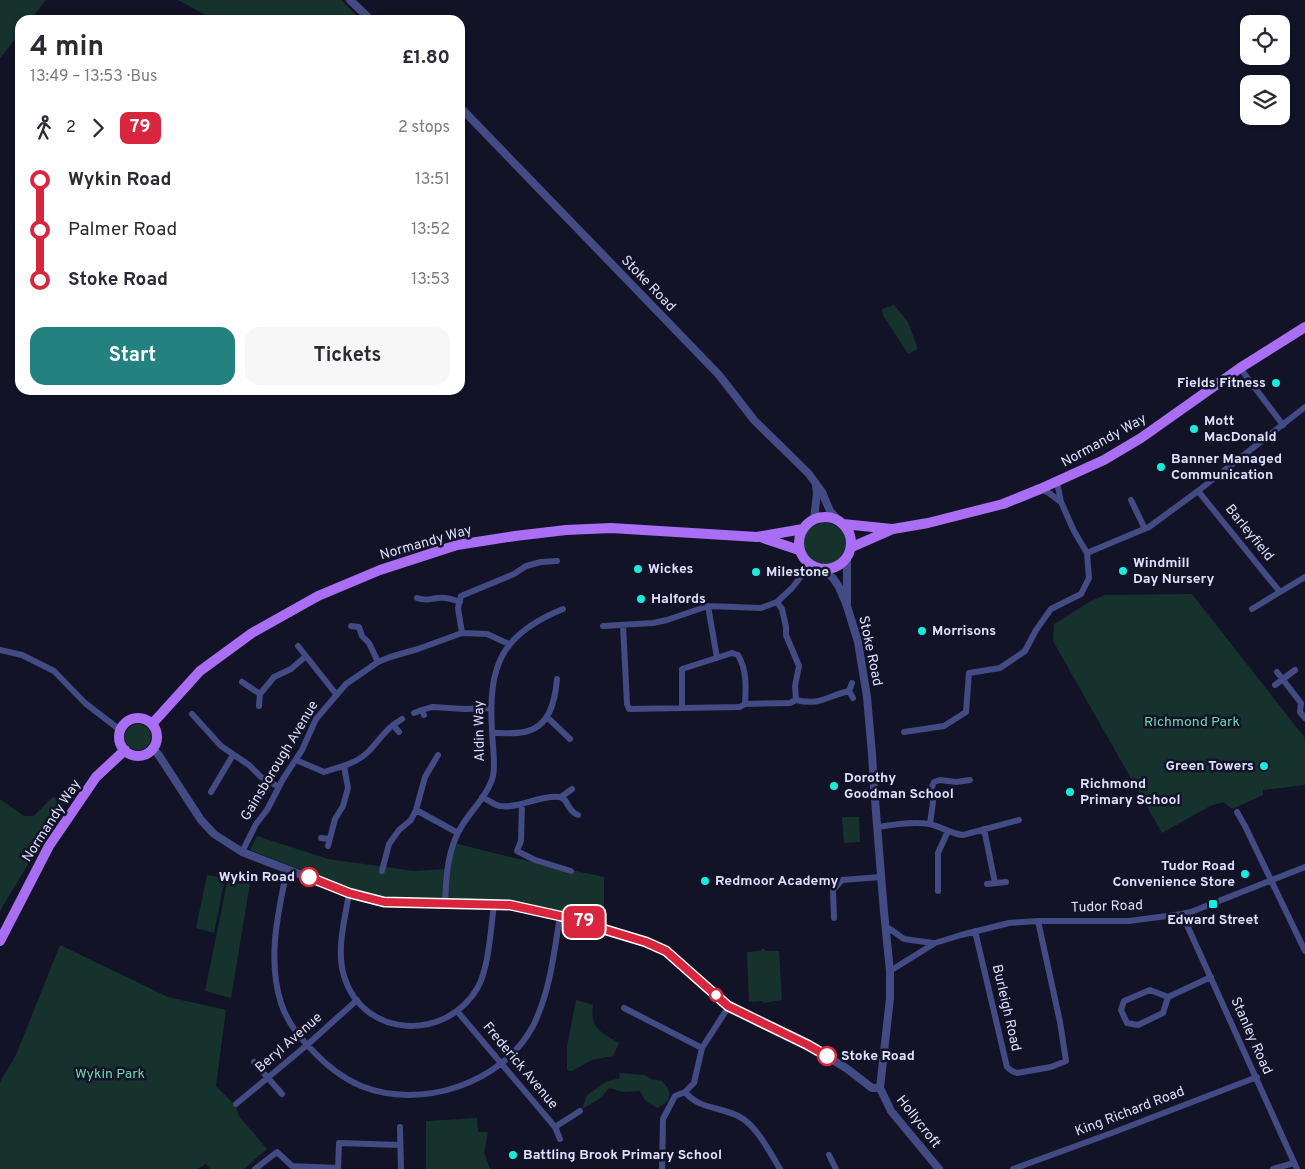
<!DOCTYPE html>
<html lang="en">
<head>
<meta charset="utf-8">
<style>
	body { margin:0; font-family:Overpass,sans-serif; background:#f7f7f7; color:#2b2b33; height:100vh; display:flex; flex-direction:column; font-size:19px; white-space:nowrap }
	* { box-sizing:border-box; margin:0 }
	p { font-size:16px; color:#7c7c81 }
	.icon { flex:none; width:28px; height:28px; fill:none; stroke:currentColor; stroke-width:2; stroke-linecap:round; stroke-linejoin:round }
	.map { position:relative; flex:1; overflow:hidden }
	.panel { position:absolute; left:15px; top:15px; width:450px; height:380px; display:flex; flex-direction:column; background:#fff; border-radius:15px; box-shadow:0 1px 4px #0004 }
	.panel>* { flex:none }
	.badge { padding:0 10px; border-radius:8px; font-size:18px; line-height:32px }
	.controls { position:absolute; left:1240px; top:15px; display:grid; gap:10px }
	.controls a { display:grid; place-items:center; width:50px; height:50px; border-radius:10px; background:#fff; box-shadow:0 1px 4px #0004; font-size:25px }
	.map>.badge { position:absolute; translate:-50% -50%; box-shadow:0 0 0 2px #fff }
	.legs { display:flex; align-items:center; gap:8px; height:55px; padding:0 15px; font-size:16px }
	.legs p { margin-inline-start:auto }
	.overview { display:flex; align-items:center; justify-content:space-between; height:85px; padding:0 15px }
	h1 { font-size:28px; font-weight:700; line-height:38px }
	.action { display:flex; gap:10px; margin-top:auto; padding:10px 15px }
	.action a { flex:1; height:58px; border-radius:15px; background:#23817f; color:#fff; font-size:20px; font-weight:700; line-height:58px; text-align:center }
	.action a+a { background:#f7f7f7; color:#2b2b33 }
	ul { padding:0 15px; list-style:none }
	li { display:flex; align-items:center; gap:18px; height:50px; font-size:19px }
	li i { display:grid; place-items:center; width:8px; height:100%; margin:0 6px; background:currentColor }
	li i::after { content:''; width:12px; height:12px; margin:-6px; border:4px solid; border-radius:50%; background:#fff }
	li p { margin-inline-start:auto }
	li:first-child i { background:linear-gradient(#0000 50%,currentColor 0) }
	li:last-child i { background:linear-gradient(currentColor 50%,#0000 0) }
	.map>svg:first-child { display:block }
	.green { fill:#16322c }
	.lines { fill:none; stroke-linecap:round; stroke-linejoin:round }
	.minor { stroke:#424b83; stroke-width:6 }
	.tertiary { stroke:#424b83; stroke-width:8 }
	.primary { stroke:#a96ef3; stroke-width:10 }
	.line-1-casing { stroke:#fff; stroke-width:11 }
	.line-1 { stroke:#d7263d; stroke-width:8 }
	.poi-dot { fill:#1aebdb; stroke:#131328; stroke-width:2 }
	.stop-1-dot { fill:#fff; stroke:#d7263d; stroke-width:2.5 }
	.labels { text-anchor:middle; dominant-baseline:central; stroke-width:5; stroke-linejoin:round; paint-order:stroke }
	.street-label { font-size:14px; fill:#dddffc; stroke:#131328 }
	.poi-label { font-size:14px; font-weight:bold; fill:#dddffc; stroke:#131328; text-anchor:start }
	.park-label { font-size:14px; fill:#6ed7aa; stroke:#131328 }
	.stop-label { font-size:14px; font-weight:bold; fill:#dddffc; stroke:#131328; text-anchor:end }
</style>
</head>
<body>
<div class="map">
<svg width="1305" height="1169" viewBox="0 0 1305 1169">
	<rect width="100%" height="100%" fill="#131328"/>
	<path class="green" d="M 0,0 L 46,0 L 30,20 L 20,20 L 20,33 L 0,58 Z
		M 178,0 L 341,0 L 361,20 L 215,20 Z
		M 894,305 L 908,322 L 918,349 L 908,354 L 883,315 L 882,309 Z
		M 824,522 C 851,527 853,545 835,564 C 830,564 824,565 819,563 C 795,554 799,527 824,522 Z
		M 1192,594 L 1305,738 L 1305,785 L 1263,790 L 1263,795 L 1232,809 L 1223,802 L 1210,806 L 1162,833 L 1053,641 L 1054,624 L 1091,601 L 1105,595 Z
		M125 737a13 13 0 1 1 26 0a13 13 0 1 1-26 0Z
		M 53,797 L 66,801 L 0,911 L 0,799 L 24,816 L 34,816 Z
		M 842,817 L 859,817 L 860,842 L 844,843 Z
		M 257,836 L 328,859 L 414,871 L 447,869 L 454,843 L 514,858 L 604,877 L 604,924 L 506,899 L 449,900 L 391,898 L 354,890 L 250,850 Z
		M 229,873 L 251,877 L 231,998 L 205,991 Z
		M 207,875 L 225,878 L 214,933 L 196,928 Z
		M 60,945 L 168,997 L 226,1010 L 216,1086 L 235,1105 L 239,1116 L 267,1149 L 244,1169 L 210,1169 L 206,1164 L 197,1169 L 0,1169 L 0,1082 L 16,1055 Z
		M 761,949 L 765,949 L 765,951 L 779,951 L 782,1000 L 763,1003 L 763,1001 L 749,1002 L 747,952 L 761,951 Z
		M 576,1000 L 593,1005 C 589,1028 602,1033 619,1043 L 613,1056 L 592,1060 L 572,1071 L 567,1070 L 567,1046 Z
		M 619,1073 L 644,1075 L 651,1079 L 662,1081 C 673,1092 672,1101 657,1108 L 645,1100 L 640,1091 L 623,1092 L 609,1088 L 602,1097 L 582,1109 L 587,1095 L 606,1082 L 620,1078 Z
		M 477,1118 L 478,1132 L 488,1132 L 484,1152 L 490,1169 L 426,1169 L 426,1121 Z"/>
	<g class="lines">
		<path class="minor" d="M 1240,368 L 1283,425
			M 1040,489 L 1049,493 L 1061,502
			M 1198,491 L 1280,592 L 1305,577
			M 1131,500 L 1145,529
			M 1087,553 L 1149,527 L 1198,491 L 1305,407
			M 417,598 C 426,601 429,599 438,598 C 446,597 452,599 460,602
			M 777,602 L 782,609 L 786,627 L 786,635 L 799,666 L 795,686 L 796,700
			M 708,606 L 717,658
			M 1252,609 L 1280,592
			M 623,625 L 627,704 L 629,709 L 740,707 L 745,704
			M 351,626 L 359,627 L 362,636 L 369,643 L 378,662
			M 603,626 L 653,623 L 667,620 L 708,606 L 761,608 L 777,602 L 792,588 L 810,565
			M 462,633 L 458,608 L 461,596 L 514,574 L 526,566 L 541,562 L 557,561
			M 298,646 L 336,694
			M 0,650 L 22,655 L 54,671 L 85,703 L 120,730
			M 1277,672 L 1301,703 L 1300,712 L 1305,718
			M 242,682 L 260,694 L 274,677 L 291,669 L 306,656
			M 1275,685 L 1295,670
			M 849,691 L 852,683
			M 849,691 L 853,698
			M 796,700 C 820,706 827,696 849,691
			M 259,706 L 260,694
			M 682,708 L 682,669 L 732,653 L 738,655 C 747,670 746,687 745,704 L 790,703 L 796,700
			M 414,713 L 422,710
			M 192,714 L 221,746 L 249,765 L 261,777 L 279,787
			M 424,715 L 422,710 L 432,707 L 465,709 L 491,708
			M 547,717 L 570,739
			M 393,725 L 402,719
			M 904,732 L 944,726 L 966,712 L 969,673 L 1000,668 L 1025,651 L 1036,630 L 1051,609 L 1081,594 L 1089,578 L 1087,553 L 1074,531 L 1061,502 L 1057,482
			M 492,733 C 502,733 514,734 524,732 C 550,727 555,701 557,679
			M 296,760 L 324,772 C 339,767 356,764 368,752 C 377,743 383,733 393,725 L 399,732
			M 211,792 L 233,755
			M 482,797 C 487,799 494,805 500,806 C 519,809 539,795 559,797 C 569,798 566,811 578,815
			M 561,797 L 572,789
			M 522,804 L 521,841 L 517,851 L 535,860 L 571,871
			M 416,810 L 458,833
			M 1237,812 L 1245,826 L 1305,951
			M 930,824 L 933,802 L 931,789 L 934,782 L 940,780 L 956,782 L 970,780
			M 877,827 C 894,825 912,821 929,824 C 940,826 951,834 963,835 L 1019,820
			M 984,829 L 995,883
			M 321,838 L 329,839
			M 328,846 L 335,819 L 343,806 L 348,788 L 344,766
			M 242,852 L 256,824 L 267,810 L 283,779 L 302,750 L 316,719 L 346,684 L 378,662 L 390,657 L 418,649 L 462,633 L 487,634 L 509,644
			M 287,869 C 278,913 267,959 281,1003 C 287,1022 299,1037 312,1050 C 326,1065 342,1078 361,1086 C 421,1110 502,1084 533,1026 C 550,992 554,953 560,916
			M 382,871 L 389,844 L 399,830 L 411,820 L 416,810 L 425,777 L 438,755
			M 987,884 L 1006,882
			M 938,891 L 938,853 L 948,831
			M 349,893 C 345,920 336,949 344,976 C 363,1039 447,1042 478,987 C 489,967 491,927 494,904
			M 445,905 C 446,877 447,848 463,824 C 472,810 489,793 493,776 C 496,761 492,745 492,730 C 488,666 501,634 563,609
			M 1182,914 L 1297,1169
			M 834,918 L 833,890 L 842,880 L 881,877
			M 886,928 L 890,929 L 904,939 L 933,943
			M 975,931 L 1007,1067 L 1012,1071 L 1017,1073 L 1051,1067 L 1066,1061 L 1060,1022 L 1038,921
			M 890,971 L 935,943 L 961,935 L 1009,923 L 1038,921 L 1129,921 L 1182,914 L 1191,912 L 1305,867
			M 1168,997 L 1150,990 L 1124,1001 L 1121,1010 L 1127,1023 L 1138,1025 L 1163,1013 L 1168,997 L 1211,977
			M 624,1008 L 702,1048
			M 457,1011 L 555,1127 L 560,1139
			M 254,1062 L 282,1094
			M 685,1092 L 694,1083 L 702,1048 L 729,1006
			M 236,1104 L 307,1045 L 357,1000
			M 400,1127 L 401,1169
			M 555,1127 L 580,1111
			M 829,1155 L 836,1169
			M 255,1169 L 277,1152 L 292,1166 L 338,1168
			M 338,1169 L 339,1143 L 400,1145
			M 662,1169 L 663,1119 L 675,1096 L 685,1092 C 700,1110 720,1106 740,1117 C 756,1125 771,1154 780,1169
			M 1013,1169 L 1117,1131 L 1257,1077
			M 1273,1169 L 1294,1163"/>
		<path class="tertiary" d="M 350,0 L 371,20
			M 460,107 L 719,375 L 754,420 L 809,474 L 822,492 L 830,511 L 837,519
			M 814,519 L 817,493 L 816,486
			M 847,558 L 847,605
			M 823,570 L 833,578 L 839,587 L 847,606 L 858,642 L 867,697 L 872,754 L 874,787 L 884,912 L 890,971 L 890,998 L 880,1088
			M 152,748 L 158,754 L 201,820 L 214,834 L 242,852 L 349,893 L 384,902 L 510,905 L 560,916 L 646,942 L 666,951 L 729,1006 L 808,1045 L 846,1068 L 872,1088 L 880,1088
			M 880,1088 L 891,1111 L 939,1169"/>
		<path class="primary" d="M799 543a26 26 0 1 1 52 0a26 26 0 1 1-52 0Z
			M 843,524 L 892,529
			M 763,538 L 799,550
			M 852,547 L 893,529 L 928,523 L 1003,504 L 1040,489 L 1104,460 L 1141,438 L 1240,368 L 1305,327
			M119 737a19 19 0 1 1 38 0a19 19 0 1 1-38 0Z
			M 152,724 L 200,671 L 252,633 L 318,596 L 380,570 L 457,545 L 515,536 L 566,530 L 611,528 L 757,537 L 803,529
			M 0,941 L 49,846 L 96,777 L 125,750"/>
	</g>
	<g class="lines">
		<g class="line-1-casing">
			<path id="line-1" d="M 309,877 L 349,893 L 384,902 L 510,905 L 560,916 L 646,942 L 666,951 L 728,1006 L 808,1045 L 827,1056"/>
		</g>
		<use href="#line-1" class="line-1"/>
	</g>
	<g class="poi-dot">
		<circle cx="1276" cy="383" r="5"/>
		<circle cx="1194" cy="429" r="5"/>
		<circle cx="1161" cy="467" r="5"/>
		<circle cx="638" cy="569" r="5"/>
		<circle cx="1123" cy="571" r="5"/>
		<circle cx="756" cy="572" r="5"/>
		<circle cx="641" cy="599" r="5"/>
		<circle cx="922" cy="631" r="5"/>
		<circle cx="1264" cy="766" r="5"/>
		<circle cx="834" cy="786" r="5"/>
		<circle cx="1070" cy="792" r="5"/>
		<circle cx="1245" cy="874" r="5"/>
		<circle cx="705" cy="881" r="5"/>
		<rect x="1208" y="899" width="10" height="10" rx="2.5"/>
		<circle cx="513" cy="1155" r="5"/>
	</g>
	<g class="stop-1-dot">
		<circle cx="309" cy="877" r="9"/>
		<circle cx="716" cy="995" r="6"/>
		<circle cx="827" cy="1056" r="9"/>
	</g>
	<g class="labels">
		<g class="street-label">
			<text transform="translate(648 284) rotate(46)">Stoke Road</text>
			<text transform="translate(1104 441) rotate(-29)">Normandy Way</text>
			<text transform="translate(1249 533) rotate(51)">Barleyfield</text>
			<text transform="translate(426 543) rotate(-16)">Normandy Way</text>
			<text transform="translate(870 651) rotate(78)">Stoke Road</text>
			<text transform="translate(480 731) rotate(-91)">Aldin Way</text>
			<text transform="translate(280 761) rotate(-59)">Gainsborough Avenue</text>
			<text transform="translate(52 821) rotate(-57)">Normandy Way</text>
			<text transform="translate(1107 907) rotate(-2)">Tudor Road</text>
			<text transform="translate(1006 1008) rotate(77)">Burleigh Road</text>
			<text transform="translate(1251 1036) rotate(66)">Stanley Road</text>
			<text transform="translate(289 1043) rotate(-41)">Beryl Avenue</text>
			<text transform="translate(520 1066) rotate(50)">Frederick Avenue</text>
			<text transform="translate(1130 1112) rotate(-21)">King Richard Road</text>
			<text transform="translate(918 1122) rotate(52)">Hollycroft</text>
		</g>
		<g class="poi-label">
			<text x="1266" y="383" text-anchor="end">Fields Fitness</text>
			<text x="1204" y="421">Mott<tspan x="1204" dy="16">MacDonald</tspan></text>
			<text x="1171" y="459">Banner Managed<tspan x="1171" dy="16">Communication</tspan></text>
			<text x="1133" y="563">Windmill<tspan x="1133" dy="16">Day Nursery</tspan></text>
			<text x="648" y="569">Wickes</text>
			<text x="766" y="572">Milestone</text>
			<text x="651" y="599">Halfords</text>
			<text x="932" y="631">Morrisons</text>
			<text x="1254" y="766" text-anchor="end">Green Towers</text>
			<text x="844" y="778">Dorothy<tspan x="844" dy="16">Goodman School</tspan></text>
			<text x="1080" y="784">Richmond<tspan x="1080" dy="16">Primary School</tspan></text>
			<text x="1235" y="866" text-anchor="end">Tudor Road<tspan x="1235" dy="16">Convenience Store</tspan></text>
			<text x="715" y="881">Redmoor Academy</text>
			<text x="1213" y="920" text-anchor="middle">Edward Street</text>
			<text x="523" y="1155">Battling Brook Primary School</text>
		</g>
		<g class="park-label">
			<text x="1192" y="722">Richmond Park</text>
			<text x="110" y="1074">Wykin Park</text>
		</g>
		<g class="stop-label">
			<text x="295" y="877">Wykin Road</text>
			<text x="841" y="1056" text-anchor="start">Stoke Road</text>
		</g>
	</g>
</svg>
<div class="controls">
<a><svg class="icon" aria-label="locate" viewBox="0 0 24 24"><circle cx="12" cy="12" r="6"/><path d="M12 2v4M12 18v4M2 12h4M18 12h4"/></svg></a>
<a><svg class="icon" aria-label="layers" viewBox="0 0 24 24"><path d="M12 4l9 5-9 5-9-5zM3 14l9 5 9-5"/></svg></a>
</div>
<b class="badge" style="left:584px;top:922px;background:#d7263d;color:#fff">79</b>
<section class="panel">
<div class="overview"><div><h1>4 min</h1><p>13:49 – 13:53 · Bus</p></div><b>£1.80</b></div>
<div class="legs"><svg class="icon" aria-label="walk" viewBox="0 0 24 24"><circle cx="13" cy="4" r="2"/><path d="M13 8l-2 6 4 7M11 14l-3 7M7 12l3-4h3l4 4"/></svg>2<svg class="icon" aria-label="forward" viewBox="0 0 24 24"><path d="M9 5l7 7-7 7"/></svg><b class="badge" style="background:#d7263d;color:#fff">79</b><p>2 stops</p></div>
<ul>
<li><i style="color:#d7263d"></i><b>Wykin Road</b><p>13:51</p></li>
<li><i style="color:#d7263d"></i><span>Palmer Road</span><p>13:52</p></li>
<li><i style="color:#d7263d"></i><b>Stoke Road</b><p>13:53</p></li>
</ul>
<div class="action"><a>Start</a><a>Tickets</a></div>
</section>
</div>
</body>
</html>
